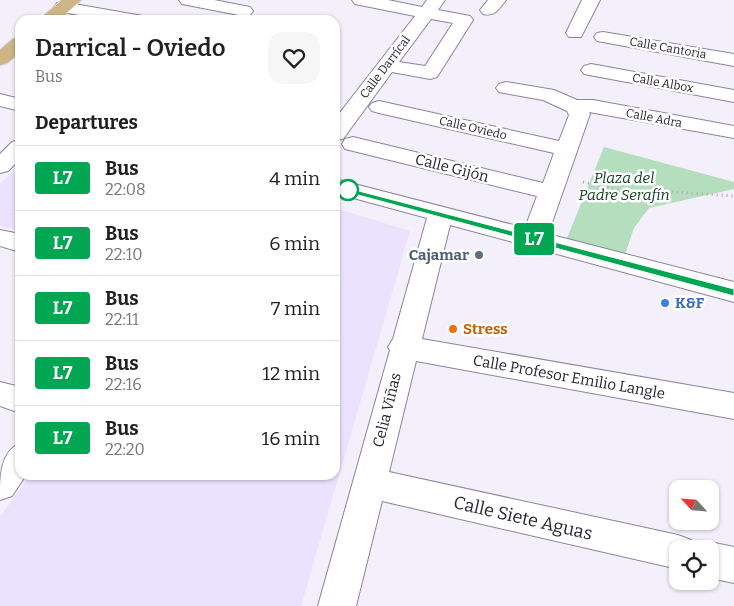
<!DOCTYPE html>
<html lang="en">
<head>
<meta charset="utf-8">
<style>
	body { margin:0; font-family:Bitter,serif; background:#f6f6f6; color:#202124; height:100vh; display:flex; flex-direction:column; font-size:19px; white-space:nowrap }
	* { box-sizing:border-box; margin:0 }
	p { font-size:16px; color:#757577 }
	.icon { flex:none; width:28px; height:28px; fill:none; stroke:currentColor; stroke-width:2; stroke-linecap:round; stroke-linejoin:round }
	.map { position:relative; flex:1; overflow:hidden }
	.details { position:absolute; left:15px; top:15px; width:325px; height:465px; display:flex; flex-direction:column; background:#fff; border-radius:15px; box-shadow:0 1px 4px #0004 }
	.details>* { flex:none }
	.badge { padding:0 10px; border-radius:4px; font-size:18px; line-height:32px }
	.needle { width:32px; rotate:296deg }
	.buttons { position:absolute; left:669px; top:480px; display:grid; gap:10px }
	.buttons a { display:grid; place-items:center; width:50px; height:50px; border-radius:10px; background:#fff; box-shadow:0 1px 4px #0004; font-size:25px }
	.map>.badge { position:absolute; translate:-50% -50%; box-shadow:0 0 0 2px #fff }
	h2 { padding:0 20px; font-size:19px; line-height:45px }
	.round { display:grid; place-items:center; flex:none; width:52px; height:52px; border-radius:15px; background:#f6f6f6 }
	.headline { display:flex; align-items:center; justify-content:space-between; height:85px; padding:0 20px }
	h1 { font-size:24px; font-weight:600; line-height:38px }
	ul { padding:0; list-style:none }
	li { display:flex; align-items:center; gap:15px; height:65px; padding:0 20px; border-top:1px solid #e0e0e0 }
	li div { flex:1 }
	li b { display:block; font-size:19px }
	li em { font-style:normal }
	li .badge { min-width:55px; font-weight:700; text-align:center }
	.map>svg:first-child { display:block }
	.built { fill:#ebe2fe }
	.green { fill:#b4debe }
	.lines { fill:none; stroke-linecap:round; stroke-linejoin:round }
	.minor-casing { stroke:#8c839d; stroke-width:2 }
	.major-casing { stroke:#d0cfd1; stroke-width:2 }
	.path { stroke:#adaab5; stroke-width:3; stroke-dasharray:1 4; stroke-linecap:butt }
	.minor { fill:#fff; fill-rule:evenodd }
	.major { fill:#ceb585; fill-rule:evenodd }
	.line { fill:#00a651; stroke:#fff }
	.stop-dot { fill:#fff; stroke:#00a651; stroke-width:2.5 }
	.service-dot { fill:#5c6f8a; stroke:#fff; stroke-width:2 }
	.shop-dot { fill:#3f7fe0; stroke:#fff; stroke-width:2 }
	.food-dot { fill:#e8710a; stroke:#fff; stroke-width:2 }
	.labels { text-anchor:middle; dominant-baseline:central; stroke-width:5; stroke-linejoin:round; paint-order:stroke }
	.far-street-label { font-size:12px; fill:#292530; stroke:#fff }
	.street-label { font-size:15px; fill:#292530; stroke:#fff }
	.park-label { font-size:15px; font-style:italic; fill:#0c3d1f; stroke:#fff }
	.service-label { font-size:15px; font-weight:bold; fill:#4e5e75; stroke:#fff; text-anchor:end }
	.shop-label { font-size:15px; font-weight:bold; fill:#366cbe; stroke:#fff; text-anchor:start }
	.food-label { font-size:15px; font-weight:bold; fill:#c56008; stroke:#fff; text-anchor:start }
	.near-street-label { font-size:18px; fill:#292530; stroke:#fff }
</style>
</head>
<body>
<div class="map">
<svg width="734" height="606" viewBox="0 0 734 606">
	<rect width="100%" height="100%" fill="#f3f0fb"/>
	<path class="built" d="M 20,166 L 20,231 L 0,226 L 0,184 Z
		M 335,208 L 410,231 L 301,606 L 0,606 L 0,517 L 30,475 L 335,475 Z"/>
	<path class="green" d="M 604,147 L 734,182 L 734,189 L 649,208 L 634,228 L 624,257 L 565,243 Z"/>
	<g class="lines">
		<g class="minor-casing">
			<path id="minor" d="M 179,0 L 214,0 L 250,7 L 253,11 L 250,15 L 244,16 L 182,4 Z
				M 352,0 L 388,0 L 422,7 L 427,0 L 445,0 L 438,10 L 470,16 L 473,20 L 437,77 L 430,79 L 392,72 L 343,139 L 335,140 L 335,119 L 415,16 L 355,4 ZM 431,19 L 453,23 L 425,66 L 399,62 Z
				M 488,0 L 506,0 C 499,9 495,17 483,14 L 480,10 Z
				M 582,0 L 600,0 L 581,37 L 569,37 L 566,33 Z
				M 63,2 L 137,15 L 143,16 L 146,20 L 107,20 L 57,11 L 54,7 L 57,3 Z
				M 603,32 L 734,54 L 734,66 L 597,41 L 594,37 L 597,33 Z
				M 591,64 L 734,90 L 734,102 L 584,74 L 581,70 L 584,66 Z
				M 506,82 L 554,90 L 577,100 L 593,100 L 734,126 L 734,138 L 589,112 L 590,114 L 548,234 L 734,282 L 734,302 L 450,225 L 422,339 L 734,393 L 734,419 L 416,361 L 389,472 L 678,535 L 691,540 L 695,549 L 678,549 L 678,569 L 382,501 L 356,606 L 318,606 L 390,350 L 388,347 L 393,339 L 427,218 L 335,193 L 335,179 L 525,228 L 537,196 L 345,149 L 342,144 L 345,139 L 353,137 L 543,183 L 554,153 L 379,113 L 372,111 L 369,107 L 372,103 L 379,101 L 559,141 L 569,115 L 567,111 L 543,100 L 499,92 L 496,88 L 499,84 Z
				M 0,94 L 20,99 L 20,111 L 0,106 Z
				M 20,140 L 20,159 L 8,171 L 0,173 L 0,154 L 12,142 Z
				M 0,230 L 20,234 L 20,252 L 0,246 Z
				M 0,382 L 20,387 L 20,413 L 0,406 Z
				M 20,443 L 20,475 L 26,475 L 12,496 L 0,500 C 0,475 0,453 20,443 Z
				M 710,542 L 734,547 L 734,583 L 710,578 L 710,549 L 697,549 Z"/>
		</g>
		<g class="major-casing">
			<path id="major" d="M 62,0 L 81,0 L 59,20 L 39,20 Z
				M 20,37 L 20,52 L 7,63 L 0,65 L 0,50 L 13,39 Z"/>
		</g>
		<path class="path" d="M 583,182 L 635,193 L 657,191 L 734,196"/>
		<use href="#minor" class="minor"/>
		<use href="#major" class="major"/>
	</g>
	<path class="line" d="M 332,184 L 734,289 L 734,296 L 332,188 Z"/>
	<circle class="stop-dot" cx="348" cy="190" r="10"/>
	<circle class="service-dot" cx="479" cy="255" r="5"/>
	<circle class="shop-dot" cx="665" cy="303" r="5"/>
	<circle class="food-dot" cx="453" cy="329" r="5"/>
	<g class="labels">
		<g class="far-street-label">
			<text transform="translate(668 48) rotate(10)">Calle Cantoria</text>
			<text transform="translate(385 67) rotate(-53)">Calle Darrícal</text>
			<text transform="translate(663 83) rotate(10)">Calle Albox</text>
			<text transform="translate(654 118) rotate(11)">Calle Adra</text>
			<text transform="translate(473 128) rotate(13)">Calle Oviedo</text>
		</g>
		<g class="street-label">
			<text transform="translate(452 168) rotate(14)">Calle Gijón</text>
			<text transform="translate(569 377) rotate(10)">Calle Profesor Emilio Langle</text>
			<text transform="translate(387 410) rotate(-76)">Celia Viñas</text>
		</g>
		<g class="park-label">
			<text x="624" y="178">Plaza del<tspan x="624" dy="17">Padre Serafín</tspan></text>
		</g>
		<g class="service-label">
			<text x="469" y="255">Cajamar</text>
		</g>
		<g class="shop-label">
			<text x="675" y="303">K&amp;F</text>
		</g>
		<g class="food-label">
			<text x="463" y="329">Stress</text>
		</g>
		<g class="near-street-label">
			<text transform="translate(523 518) rotate(13)">Calle Siete Aguas</text>
		</g>
	</g>
</svg>
<div class="buttons">
<a><svg class="needle" viewBox="-14 -14 28 28"><path d="M0-13l5 13h-10z" fill="#e53935"/><path d="M0 13l5-13h-10z" fill="#757577"/></svg></a>
<a><svg class="icon" aria-label="locate" viewBox="0 0 24 24"><circle cx="12" cy="12" r="6"/><path d="M12 2v4M12 18v4M2 12h4M18 12h4"/></svg></a>
</div>
<b class="badge" style="left:534px;top:239px;background:#00a651;color:#fff">L7</b>
<section class="details">
<div class="headline"><div><h1>Darrical - Oviedo</h1><p>Bus</p></div><a class="round"><svg class="icon" aria-label="heart" viewBox="0 0 24 24"><path d="M12 20l-8-8c-3-5 5-10 8-4 3-6 11-1 8 4z"/></svg></a></div>
<h2>Departures</h2>
<ul>
<li><span class="badge" style="background:#00a651;color:#fff">L7</span><div><b>Bus</b><p>22:08</p></div><em>4 min</em></li>
<li><span class="badge" style="background:#00a651;color:#fff">L7</span><div><b>Bus</b><p>22:10</p></div><em>6 min</em></li>
<li><span class="badge" style="background:#00a651;color:#fff">L7</span><div><b>Bus</b><p>22:11</p></div><em>7 min</em></li>
<li><span class="badge" style="background:#00a651;color:#fff">L7</span><div><b>Bus</b><p>22:16</p></div><em>12 min</em></li>
<li><span class="badge" style="background:#00a651;color:#fff">L7</span><div><b>Bus</b><p>22:20</p></div><em>16 min</em></li>
</ul>
</section>
</div>
</body>
</html>
